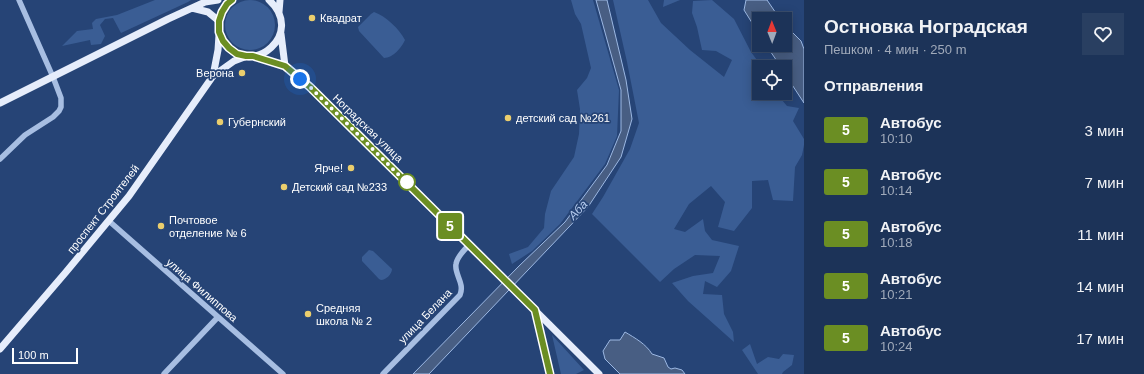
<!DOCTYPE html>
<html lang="ru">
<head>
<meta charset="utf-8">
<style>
	body { margin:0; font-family:Arial,sans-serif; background:#293f61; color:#f1f3f6; height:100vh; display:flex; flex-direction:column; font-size:15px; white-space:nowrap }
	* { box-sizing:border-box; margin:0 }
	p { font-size:13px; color:#a0aaba }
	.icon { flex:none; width:22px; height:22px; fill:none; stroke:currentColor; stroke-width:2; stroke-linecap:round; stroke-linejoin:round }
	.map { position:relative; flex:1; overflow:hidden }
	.details { display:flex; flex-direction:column; background:#1c3358; width:340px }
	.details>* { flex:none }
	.badge { padding:0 8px; border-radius:3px; font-size:14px; line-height:26px }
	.needle { width:26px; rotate:359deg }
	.controls { position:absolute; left:752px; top:12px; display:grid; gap:8px }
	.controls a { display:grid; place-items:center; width:40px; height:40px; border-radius:0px; background:#1c3358; box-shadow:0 2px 10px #0003,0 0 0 1px #3a4e6e; font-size:20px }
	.scale { position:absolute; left:12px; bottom:10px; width:66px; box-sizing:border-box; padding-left:4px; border:2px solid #fff; border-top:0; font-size:11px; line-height:14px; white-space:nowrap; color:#fff; -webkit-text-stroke:3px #264476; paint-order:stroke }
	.you { position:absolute; width:20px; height:20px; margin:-10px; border:3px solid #fff; border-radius:50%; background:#1a73e8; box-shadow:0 0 0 6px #1a73e833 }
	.map>.badge { position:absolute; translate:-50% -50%; box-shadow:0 0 0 2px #fff }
	h2 { padding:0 20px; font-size:15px; line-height:36px }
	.round { display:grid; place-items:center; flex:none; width:42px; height:42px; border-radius:0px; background:#293f61 }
	.overview { display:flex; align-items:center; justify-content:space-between; height:68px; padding:0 20px }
	h1 { font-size:19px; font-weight:800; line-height:30px }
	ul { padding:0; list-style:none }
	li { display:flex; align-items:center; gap:12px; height:52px; padding:0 20px }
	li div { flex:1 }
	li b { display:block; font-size:15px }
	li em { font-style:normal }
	li .badge { min-width:44px; font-weight:700; text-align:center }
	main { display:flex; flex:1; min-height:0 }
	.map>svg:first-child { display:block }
	.green { fill:#3a5d94 }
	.water { fill:#485e83; stroke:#9cb8e3 }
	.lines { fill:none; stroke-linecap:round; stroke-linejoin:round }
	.minor { stroke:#a7bee2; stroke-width:5.5 }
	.major { stroke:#e6edfb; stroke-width:7 }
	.line-casing { stroke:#fff; stroke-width:9 }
	.line { stroke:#6b8e23; stroke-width:6 }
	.walk { stroke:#fff; stroke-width:4; stroke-dasharray:0 7.2 }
	.poi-dot { fill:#ebce6d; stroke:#264476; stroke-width:1.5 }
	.stop-dot { fill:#fff; stroke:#6b8e23; stroke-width:2 }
	.labels { text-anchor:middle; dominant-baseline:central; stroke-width:3.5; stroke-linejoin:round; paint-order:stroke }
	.poi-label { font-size:11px; fill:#fff; stroke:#264476; text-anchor:start }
	.street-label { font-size:11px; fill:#fff; stroke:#264476 }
	.water-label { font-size:12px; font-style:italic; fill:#b2c8ea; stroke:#264476 }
</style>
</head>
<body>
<main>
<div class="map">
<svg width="804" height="374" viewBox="0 0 804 374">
	<rect width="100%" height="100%" fill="#264476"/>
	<path class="green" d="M225 25a25 25 0 1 1 50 0a25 25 0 1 1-50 0Z
		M 155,0 L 191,0 L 188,2 L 121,33 L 113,18 L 105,19 L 100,25 L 105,36 L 101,44 L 91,45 L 90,40 L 62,46 L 77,31 L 93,29 L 92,23 L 96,19 L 117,15 Z
		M 571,0 L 593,0 L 619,90 L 617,136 L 605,164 L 560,224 L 532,251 L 512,264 L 509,254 L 528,247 L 544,228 L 545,214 L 551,191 L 574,157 L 579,134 L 580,109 L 577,90 L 587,78 L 591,68 L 581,24 L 575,14 Z
		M 613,0 L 648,0 L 661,23 L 690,50 L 724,77 L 732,60 L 716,51 L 702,50 L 697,27 L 692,13 L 693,1 L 712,0 L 734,19 L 751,52 L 762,67 L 759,67 L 759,93 L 776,93 L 787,106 L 799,108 L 793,121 L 804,139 L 804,145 L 802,155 L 795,167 L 793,201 L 773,200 L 768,180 L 752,181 L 752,208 L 734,231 L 718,227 L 725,202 L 711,186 L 689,204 L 674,229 L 685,232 L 703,219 L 705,231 L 712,240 L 739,246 L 731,271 L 717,287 L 705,281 L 703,294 L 722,295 L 724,314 L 733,332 L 734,342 L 688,301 L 672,283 L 693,276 L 713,273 L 720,256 L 695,255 L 674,269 L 660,282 L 592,214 L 603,197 L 630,149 L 639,123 L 627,62 Z
		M 664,0 L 680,0 L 663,7 Z
		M 374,12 C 386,16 399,29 405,40 C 402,47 393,58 384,58 L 359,31 L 358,27 L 371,14 Z
		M 369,250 L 373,251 L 392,269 C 392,274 386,280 381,280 L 379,279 L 362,261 L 362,257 Z
		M 552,335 L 584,370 L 576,374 L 561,374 Z
		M 750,344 L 757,364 L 768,357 L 779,359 L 783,354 L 794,355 L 792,365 L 783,372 L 782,374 L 758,374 L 742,350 Z"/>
	<path class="water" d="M 596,0 L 607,0 L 626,80 L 632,119 L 621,157 L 588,207 L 429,374 L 413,374 L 519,266 L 565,222 L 607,165 L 621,131 L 621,90 Z
		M 746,0 L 767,0 L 780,19 L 759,19 L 759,34 L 744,10 Z
		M 785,25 L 801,41 L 804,49 L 804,103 L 785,74 L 785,67 L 781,67 L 766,45 L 785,45 Z
		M 625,332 C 635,338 646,344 652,354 L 664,358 L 668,367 L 671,369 L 675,368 L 682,370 L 685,374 L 620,374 L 605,359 L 603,351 L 610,340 L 620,340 Z"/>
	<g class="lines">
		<path class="minor" d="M 0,159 L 25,135 L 53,117 L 59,111 L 61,107 L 61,98 L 53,77 L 19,0
			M 109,221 L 283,374
			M 164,374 L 218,317
			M 383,374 L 460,295 C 465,283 454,274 456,264 C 457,257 464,250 469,245"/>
		<path class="major" d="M 232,0 C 222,7 218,17 219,29 C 220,36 223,41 227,46 C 252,77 306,34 269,0
			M 192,8 L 208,12 L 219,21
			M 279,12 L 280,0
			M 281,34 L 285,66
			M 253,56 L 285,66 L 310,87 L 390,166 L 599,374
			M 213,76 L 218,50 L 219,35
			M 0,103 L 168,19 L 205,2 L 218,0
			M 535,310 L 550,374
			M 0,349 L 66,272 L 129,196 L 213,76 L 234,61 L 247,56"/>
	</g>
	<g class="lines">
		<g class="line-casing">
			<path id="line" d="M 232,0 L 227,4 L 222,12 L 219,21 L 219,32 L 223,41 L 229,48 L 237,54 L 246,56 L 253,56 L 285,66 L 310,87 L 535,310 L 550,374"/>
		</g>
		<use href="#line" class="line"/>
		<path class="walk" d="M 300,79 L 310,87 L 411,187 L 407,182"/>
	</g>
	<g class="poi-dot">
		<circle cx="312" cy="18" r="4"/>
		<circle cx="242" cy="73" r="4"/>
		<circle cx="508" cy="118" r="4"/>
		<circle cx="220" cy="122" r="4"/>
		<circle cx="351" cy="168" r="4"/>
		<circle cx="284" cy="187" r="4"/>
		<circle cx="161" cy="226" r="4"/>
		<circle cx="308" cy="314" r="4"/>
	</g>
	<circle class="stop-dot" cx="407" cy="182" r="8"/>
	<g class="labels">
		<g class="poi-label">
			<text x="320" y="18">Квадрат</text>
			<text x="234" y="73" text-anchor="end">Верона</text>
			<text x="516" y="118">детский сад №261</text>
			<text x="228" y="122">Губернский</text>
			<text x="343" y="168" text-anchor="end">Ярче!</text>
			<text x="292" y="187">Детский сад №233</text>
			<text x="169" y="220">Почтовое<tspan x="169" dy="13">отделение № 6</tspan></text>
			<text x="316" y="308">Средняя<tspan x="316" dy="13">школа № 2</tspan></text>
		</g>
		<g class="street-label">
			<text transform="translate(368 128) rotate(44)">Ноградская улица</text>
			<text transform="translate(103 209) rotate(-52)">проспект Строителей</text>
			<text transform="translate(202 290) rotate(41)">улица Филиппова</text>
			<text transform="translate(425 316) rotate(-46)">улица Белана</text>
		</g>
		<g class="water-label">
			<text transform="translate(578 210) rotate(-48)">Аба</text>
		</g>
	</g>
</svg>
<div class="controls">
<a><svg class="needle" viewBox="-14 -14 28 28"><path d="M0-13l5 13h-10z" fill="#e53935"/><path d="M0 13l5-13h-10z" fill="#a0aaba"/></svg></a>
<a><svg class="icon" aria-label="locate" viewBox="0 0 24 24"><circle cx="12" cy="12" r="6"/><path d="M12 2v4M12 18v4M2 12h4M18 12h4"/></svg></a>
</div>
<div class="scale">100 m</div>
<div class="you" style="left:300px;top:79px"></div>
<b class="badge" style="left:450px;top:226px;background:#6b8e23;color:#fff">5</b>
</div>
<section class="details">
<div class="overview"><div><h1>Остновка Ноградская</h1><p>Пешком · 4 мин · 250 m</p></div><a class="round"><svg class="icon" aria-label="heart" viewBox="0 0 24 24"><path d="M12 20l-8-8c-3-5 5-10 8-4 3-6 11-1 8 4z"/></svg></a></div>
<h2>Отправления</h2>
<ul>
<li><span class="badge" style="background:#6b8e23;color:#fff">5</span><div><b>Автобус</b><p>10:10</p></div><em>3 мин</em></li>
<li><span class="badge" style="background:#6b8e23;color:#fff">5</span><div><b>Автобус</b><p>10:14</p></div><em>7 мин</em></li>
<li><span class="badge" style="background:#6b8e23;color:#fff">5</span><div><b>Автобус</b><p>10:18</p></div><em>11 мин</em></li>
<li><span class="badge" style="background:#6b8e23;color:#fff">5</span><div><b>Автобус</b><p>10:21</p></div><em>14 мин</em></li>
<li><span class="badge" style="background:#6b8e23;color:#fff">5</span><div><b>Автобус</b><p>10:24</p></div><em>17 мин</em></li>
</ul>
</section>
</main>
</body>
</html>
